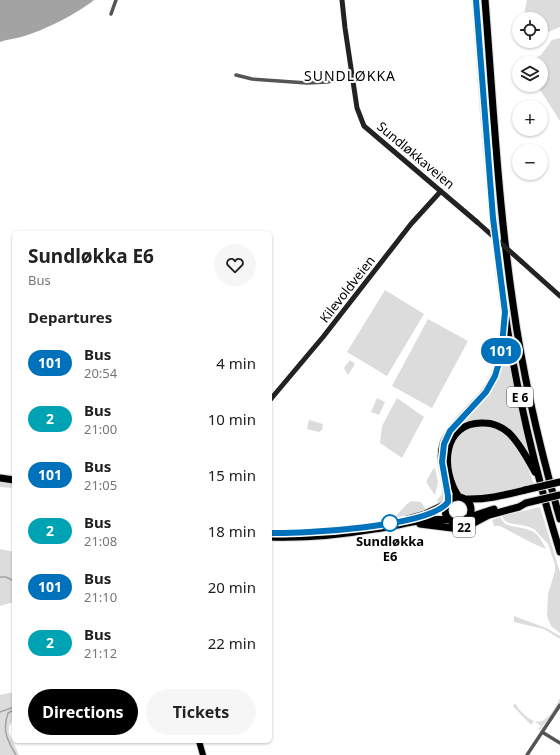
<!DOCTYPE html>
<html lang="en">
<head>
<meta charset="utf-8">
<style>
	body { margin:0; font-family:"Noto Sans",sans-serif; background:#f6f6f6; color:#222; height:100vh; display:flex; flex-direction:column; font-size:15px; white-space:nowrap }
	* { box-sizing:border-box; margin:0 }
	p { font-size:13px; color:#767676 }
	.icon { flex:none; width:22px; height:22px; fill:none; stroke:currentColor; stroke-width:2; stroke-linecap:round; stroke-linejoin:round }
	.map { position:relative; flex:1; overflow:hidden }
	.side { position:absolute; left:12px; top:231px; width:260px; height:512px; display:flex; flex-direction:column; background:#fff; border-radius:6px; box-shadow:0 1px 3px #0004 }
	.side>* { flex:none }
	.badge { padding:0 8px; border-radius:13px; font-size:14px; line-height:26px }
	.fabs { position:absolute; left:512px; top:12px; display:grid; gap:8px }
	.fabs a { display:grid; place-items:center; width:36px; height:36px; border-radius:50%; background:#fff; box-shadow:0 1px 3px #0004; font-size:20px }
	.map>.badge { position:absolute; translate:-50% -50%; box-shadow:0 0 0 2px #fff }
	h2 { padding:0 16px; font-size:15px; line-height:36px }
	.round { display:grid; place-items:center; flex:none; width:42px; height:42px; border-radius:21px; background:#f6f6f6 }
	.headline { display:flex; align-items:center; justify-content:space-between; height:68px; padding:0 16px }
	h1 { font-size:19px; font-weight:700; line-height:30px }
	.button { display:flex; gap:8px; margin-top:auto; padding:8px 16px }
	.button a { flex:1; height:46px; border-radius:24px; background:#000; color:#fff; font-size:16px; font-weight:700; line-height:46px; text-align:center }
	.button a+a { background:#f6f6f6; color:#222 }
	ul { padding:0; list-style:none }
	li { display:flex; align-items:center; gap:12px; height:56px; padding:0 16px }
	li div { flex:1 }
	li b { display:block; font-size:15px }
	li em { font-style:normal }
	li .badge { min-width:44px; font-weight:700; text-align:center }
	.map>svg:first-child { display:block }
	.green { fill:#dcdcdc }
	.water { fill:#a3a3a3 }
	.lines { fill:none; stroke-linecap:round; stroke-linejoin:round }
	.stream { stroke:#a3a3a3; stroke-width:1.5 }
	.primary-casing { stroke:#dbdbdb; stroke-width:8 }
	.highway-casing { stroke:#dbdbdb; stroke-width:9 }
	.street { stroke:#555; stroke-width:3.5 }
	.secondary { stroke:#222; stroke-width:5 }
	.primary { stroke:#000; stroke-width:6 }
	.highway { stroke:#000; stroke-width:7 }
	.highway-bridge-casing { stroke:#dbdbdb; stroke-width:9; stroke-linecap:butt }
	.secondary-bridge { stroke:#222; stroke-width:5 }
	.highway-bridge { stroke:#000; stroke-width:7 }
	.line-casing { stroke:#fff; stroke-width:9 }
	.line { stroke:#0072bc; stroke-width:6 }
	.stop-dot { fill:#fff; stroke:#0072bc; stroke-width:2 }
	.labels { text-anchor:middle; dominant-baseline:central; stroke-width:4; stroke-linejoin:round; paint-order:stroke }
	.shield { fill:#fff; stroke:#4c4c4c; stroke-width:1 }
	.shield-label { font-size:12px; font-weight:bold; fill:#000 }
	.street-label { font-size:13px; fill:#000; stroke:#fff }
	.stop-label { font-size:13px; font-weight:bold; fill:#000; stroke:#fff }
	.neighbourhood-label { font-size:14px; letter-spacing:1px; fill:#000; stroke:#fff }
</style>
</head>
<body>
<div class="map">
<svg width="560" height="755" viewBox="0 0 560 755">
	<rect width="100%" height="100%" fill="#fff"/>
	<path class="green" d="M 527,0 L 560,0 L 560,27 L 541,35 L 541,19 L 523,19 Z
		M 560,38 L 560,121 L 537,85 L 541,85 L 541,63 L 529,63 L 529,61 L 541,55 L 552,40 Z
		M 385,290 L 424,314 L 387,376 L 347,352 Z
		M 428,319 L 468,341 L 432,408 L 392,386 Z
		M 505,339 L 529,456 L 521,444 L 489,421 L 474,420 L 463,425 L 462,423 C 475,409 491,394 499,376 C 504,364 504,351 505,339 Z
		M 350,360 L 355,364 L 348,375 L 344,368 Z
		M 377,398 L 385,402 L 379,415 L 371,412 Z
		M 397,398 L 424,417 L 402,458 L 380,443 L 382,426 Z
		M 309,420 L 323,424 L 322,430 L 319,432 L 307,429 Z
		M 487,425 C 492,427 497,429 502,431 C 518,440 528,467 534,484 C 516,488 484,499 467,495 C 458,493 457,486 454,479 C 448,461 448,440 466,429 C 473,425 480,426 487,425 Z
		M 435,468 L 438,482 L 435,495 L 426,482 L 433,469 Z
		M 441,480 L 444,486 L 445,500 L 438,504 L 437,500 L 442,494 Z
		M 0,481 L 14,484 L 14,488 L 0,487 Z
		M 411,501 L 421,502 L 426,510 L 394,518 L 407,504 Z
		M 540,507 L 560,572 L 560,633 L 551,626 L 547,616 L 548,594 L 555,571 L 555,565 L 548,544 L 534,529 L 526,526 L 509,523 L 504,520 L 502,516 Z
		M 500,517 L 505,524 C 526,531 535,524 546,549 L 532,543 L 500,526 L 494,526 L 492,520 Z
		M 0,549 L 14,552 L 14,602 L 0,606 Z
		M 514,616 L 546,628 L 560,636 L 560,639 L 544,629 L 514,622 Z
		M 14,692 L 14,719 L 9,726 L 9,733 L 19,755 L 0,755 L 0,695 Z
		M 560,698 L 560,703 L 540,730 L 538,729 L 541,726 L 534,721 L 531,725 L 513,706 L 515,703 C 520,712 535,728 545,719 C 552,715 556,705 560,698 Z"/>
	<path class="water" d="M 0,0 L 94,0 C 77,14 43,31 21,37 C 14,39 7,39 0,42 Z"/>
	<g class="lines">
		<path class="stream" d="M 0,577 L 6,577 L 14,581
			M 14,710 L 8,713 C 2,730 7,740 16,755
			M 0,712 L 14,707"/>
		<g class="primary-casing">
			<path id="primary" d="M 199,741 L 203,755"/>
		</g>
		<g class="highway-casing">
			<path id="highway" d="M 476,0 C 483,94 489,189 501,283 C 512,374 533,464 560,552
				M 485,0 C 493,101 498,203 513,304 C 523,377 540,449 560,519
				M 0,478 L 14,480
				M 459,497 C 440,470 442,421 484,423 C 493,423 502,427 509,433 C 520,444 528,459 535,472
				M445 510a13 13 0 1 1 26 0a13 13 0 1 1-26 0Z
				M 465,499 C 486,500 505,495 525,490
				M 448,502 C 449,482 437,464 443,444 C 449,427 473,407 485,392 C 501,372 502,347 504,322
				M 467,518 L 494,509
				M 407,519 L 425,514 L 446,504
				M 420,524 L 460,529 L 472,524 L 489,515 L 519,507 L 526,503
				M 270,537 C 305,538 340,535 374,529 C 399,526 424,517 450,520"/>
		</g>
		<path class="street" d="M 111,14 L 116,0
			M 236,75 L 252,79 L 307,83 L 327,82 L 353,77
			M 542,732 L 560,743
			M 527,755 L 560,705"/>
		<path class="secondary" d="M 342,0 L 345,28 L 357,108 L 364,126 L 477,222
			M 522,262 L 560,296
			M 270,400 L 323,337 L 411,224 L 441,191"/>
		<use href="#primary" class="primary"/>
		<use href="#highway" class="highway"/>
		<g class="highway-bridge-casing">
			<path id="highway-bridge" d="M 525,490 L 560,482
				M 526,503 L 560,495"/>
		</g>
		<path class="secondary-bridge" d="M 477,222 L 522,262"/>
		<use href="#highway-bridge" class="highway-bridge"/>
	</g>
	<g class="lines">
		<g class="line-casing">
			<path id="line" d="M 270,533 C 302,534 430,527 448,502 L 448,496 L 442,462 L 444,444 L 450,431 L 486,392 L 495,376 L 501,356 L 505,312 L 493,218 L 476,0"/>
		</g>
		<use href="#line" class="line"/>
	</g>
	<circle class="stop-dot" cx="390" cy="523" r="8"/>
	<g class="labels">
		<g class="shield">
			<rect x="507" y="387" width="26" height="20" rx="3"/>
			<rect x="453" y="517" width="22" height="20" rx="3"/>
		</g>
		<g class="shield-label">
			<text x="520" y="397">E 6</text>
			<text x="464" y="527">22</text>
		</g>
		<g class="street-label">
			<text transform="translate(416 155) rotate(40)">Sundløkkaveien</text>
			<text transform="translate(347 289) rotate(-52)">Kilevoldveien</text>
		</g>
		<g class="stop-label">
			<text x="390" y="541">Sundløkka<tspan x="390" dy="15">E6</tspan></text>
		</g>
		<g class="neighbourhood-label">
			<text x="350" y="75">SUNDLØKKA</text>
		</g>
	</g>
</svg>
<div class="fabs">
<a><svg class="icon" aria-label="locate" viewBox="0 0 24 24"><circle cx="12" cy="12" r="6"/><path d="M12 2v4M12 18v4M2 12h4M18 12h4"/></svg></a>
<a><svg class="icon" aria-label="layers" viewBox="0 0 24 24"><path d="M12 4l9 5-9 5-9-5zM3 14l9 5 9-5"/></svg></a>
<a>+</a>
<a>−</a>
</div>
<b class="badge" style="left:501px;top:351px;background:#0072bc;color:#fff">101</b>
<section class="side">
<div class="headline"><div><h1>Sundløkka E6</h1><p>Bus</p></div><a class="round"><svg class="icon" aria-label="heart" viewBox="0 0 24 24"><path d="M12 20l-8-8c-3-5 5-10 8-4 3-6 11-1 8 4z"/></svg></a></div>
<h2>Departures</h2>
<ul>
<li><span class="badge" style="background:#0072bc;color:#fff">101</span><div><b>Bus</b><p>20:54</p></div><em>4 min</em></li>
<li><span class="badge" style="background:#00a3b4;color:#fff">2</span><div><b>Bus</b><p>21:00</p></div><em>10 min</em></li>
<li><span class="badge" style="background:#0072bc;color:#fff">101</span><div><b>Bus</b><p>21:05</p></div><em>15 min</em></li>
<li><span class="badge" style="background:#00a3b4;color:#fff">2</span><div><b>Bus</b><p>21:08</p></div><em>18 min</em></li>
<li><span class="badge" style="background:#0072bc;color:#fff">101</span><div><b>Bus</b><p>21:10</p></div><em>20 min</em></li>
<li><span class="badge" style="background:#00a3b4;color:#fff">2</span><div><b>Bus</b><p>21:12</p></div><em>22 min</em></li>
</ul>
<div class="button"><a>Directions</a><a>Tickets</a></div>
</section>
</div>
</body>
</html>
